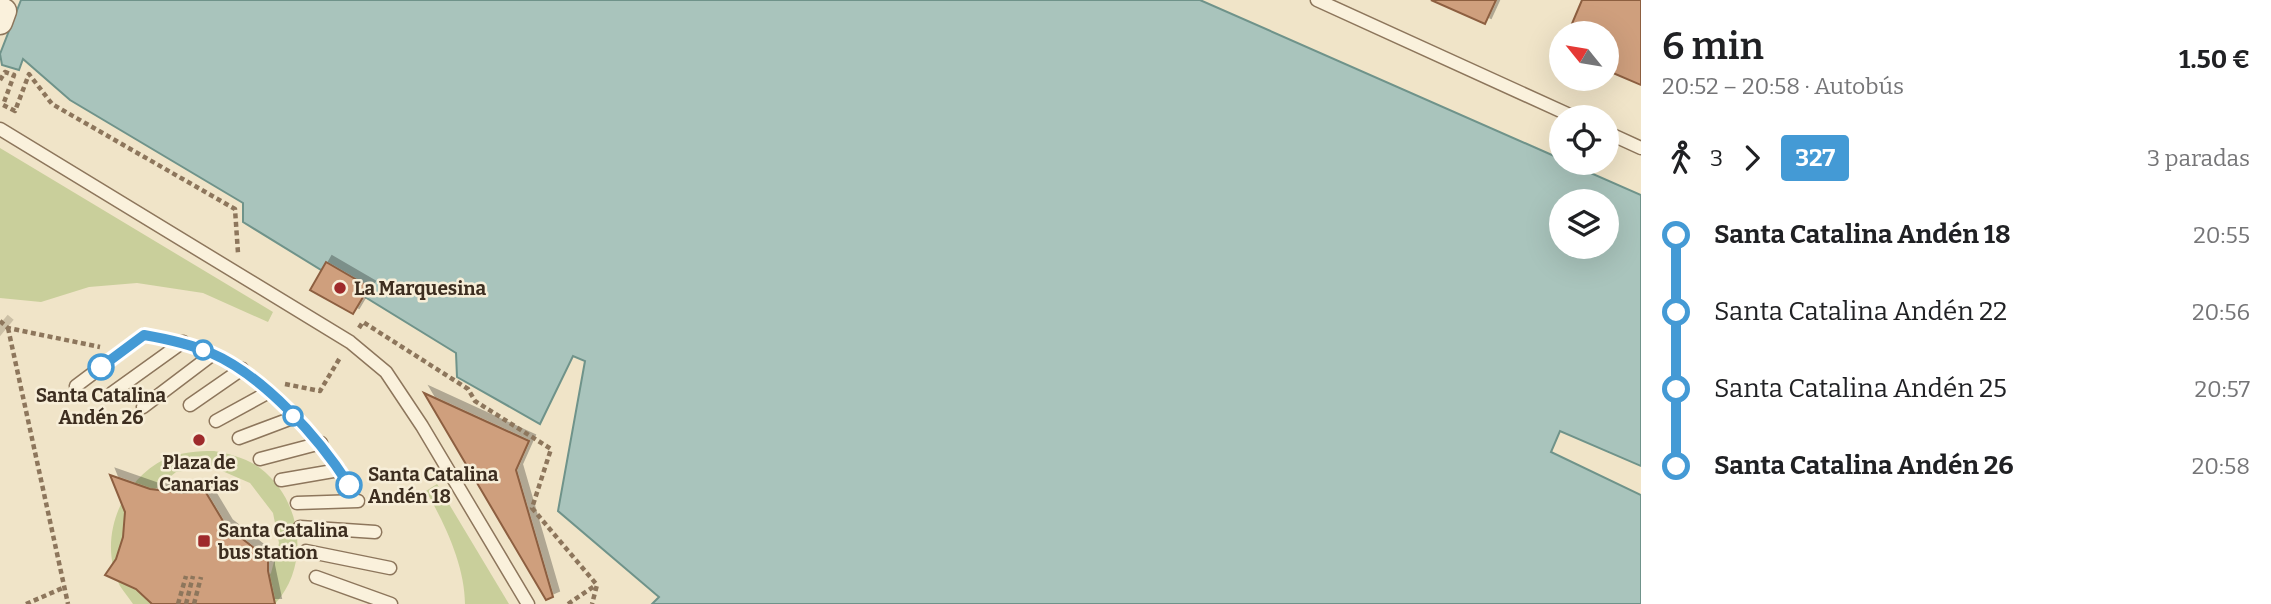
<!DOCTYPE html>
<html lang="es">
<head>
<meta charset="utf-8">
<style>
	body { margin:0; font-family:Bitter,serif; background:#f6f6f6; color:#202124; height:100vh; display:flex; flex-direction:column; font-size:26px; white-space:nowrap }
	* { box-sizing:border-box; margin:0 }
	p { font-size:23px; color:#757577 }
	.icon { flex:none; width:38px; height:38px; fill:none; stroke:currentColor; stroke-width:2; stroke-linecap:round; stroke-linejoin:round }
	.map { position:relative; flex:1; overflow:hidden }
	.panel { display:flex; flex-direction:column; background:#fff; width:630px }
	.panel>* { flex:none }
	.badge { padding:0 14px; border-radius:5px; font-size:24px; line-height:46px }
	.needle { width:46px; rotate:300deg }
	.buttons { position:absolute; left:1549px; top:21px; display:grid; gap:14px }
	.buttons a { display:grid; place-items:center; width:70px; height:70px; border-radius:50%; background:#fff; box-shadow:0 7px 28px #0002; font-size:35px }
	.map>.badge { position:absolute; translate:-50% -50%; box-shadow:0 0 0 4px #fff }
	.legs { display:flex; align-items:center; gap:10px; height:77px; padding:0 21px; font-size:23px }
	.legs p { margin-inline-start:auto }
	.overview { display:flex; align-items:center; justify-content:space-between; height:119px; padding:0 21px }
	h1 { font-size:38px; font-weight:600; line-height:52px }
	ul { padding:0 21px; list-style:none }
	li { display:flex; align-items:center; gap:24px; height:77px; font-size:26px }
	li i { display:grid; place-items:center; width:10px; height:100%; margin:0 9px; background:currentColor }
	li i::after { content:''; width:18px; height:18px; margin:-9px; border:5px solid; border-radius:50%; background:#fff }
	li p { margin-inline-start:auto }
	li:first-child i { background:linear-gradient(#0000 50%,currentColor 0) }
	li:last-child i { background:linear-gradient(currentColor 50%,#0000 0) }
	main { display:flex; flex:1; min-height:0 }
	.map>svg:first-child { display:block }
	.green { fill:#c9cf9b }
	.water { fill:#a9c4bc; stroke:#6f938a; stroke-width:2; fill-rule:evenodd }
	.building { fill:#cf9f7d; stroke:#8d5f41; stroke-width:2; filter:url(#shadow) }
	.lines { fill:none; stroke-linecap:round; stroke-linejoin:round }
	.street-tunnel { stroke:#ccc0a6; stroke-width:24; stroke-dasharray:24 12; stroke-linecap:butt }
	.lane-casing { stroke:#8d765c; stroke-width:15 }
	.street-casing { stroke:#8d765c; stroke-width:27 }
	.path { stroke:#8d765c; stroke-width:4.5; stroke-dasharray:5 3.5; stroke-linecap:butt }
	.lane { stroke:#faf1dc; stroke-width:12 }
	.street { stroke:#faf1dc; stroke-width:24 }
	.line-1-casing { stroke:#fff; stroke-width:16 }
	.line-1 { stroke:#449ad5; stroke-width:10 }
	.poi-dot { fill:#9e2a2b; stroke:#f7eed8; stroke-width:2.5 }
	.stop-1-dot { fill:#fff; stroke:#449ad5; stroke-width:3.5 }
	.labels { text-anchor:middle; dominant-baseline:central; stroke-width:5; stroke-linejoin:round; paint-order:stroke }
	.poi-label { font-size:19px; font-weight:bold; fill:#3d2e20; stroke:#f7eed8; text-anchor:start }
	.stop-label { font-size:19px; font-weight:bold; fill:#3d2e20; stroke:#f7eed8 }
</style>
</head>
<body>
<main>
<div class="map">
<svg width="1641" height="604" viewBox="0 0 1641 604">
	<defs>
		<filter id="shadow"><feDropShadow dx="6" dy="-6" stdDeviation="0" flood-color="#0004"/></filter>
	</defs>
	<rect width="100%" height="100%" fill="#f0e4c8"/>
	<path class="green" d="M 0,148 L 273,312 L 268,322 L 203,293 L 137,283 L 89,287 L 41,302 L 0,298 Z
		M 214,451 C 230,454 246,458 260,468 C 302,500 311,564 275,604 L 244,604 L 271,573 L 279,543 L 273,513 L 250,483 L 213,467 L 176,472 L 143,499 L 164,604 L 133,604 C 129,598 124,592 120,586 C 97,540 120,481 165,459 C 181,452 197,451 214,451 Z
		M 437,484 L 509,604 L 465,604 C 465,566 445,524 426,491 Z"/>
	<path class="water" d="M 21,0 L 1200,0 L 1561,159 L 1561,163 L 1568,163 L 1641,195 L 1641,466 L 1560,431 L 1551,452 L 1641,495 L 1641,604 L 652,604 L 659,597 L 558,511 L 585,361 L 573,356 L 540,424 L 457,377 L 456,353 L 243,222 L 243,203 L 70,100 L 23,59 L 19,70 L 2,65 L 0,54 ZM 1561,201 L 1606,201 L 1606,247 L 1561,247 Z"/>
	<path class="building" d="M 1431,0 L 1496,0 L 1485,24 Z
		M 1582,0 L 1641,0 L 1641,85 L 1606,70 L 1606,33 L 1568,33 Z
		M 326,262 L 369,287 L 353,314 L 310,290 Z
		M 424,393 L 529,441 L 516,470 L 553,597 L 546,600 Z
		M 110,475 L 150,489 L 183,493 L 205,491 L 226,526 L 268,559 L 268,571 L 275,604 L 152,604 L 136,589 L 105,575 L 116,559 L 123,537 L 125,512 Z"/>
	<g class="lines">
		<path class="street-tunnel" d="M 0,324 L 6,329"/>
		<g class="lane-casing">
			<path id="lane" d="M 1317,0 L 1574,117
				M 0,129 L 350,342 L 386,372 L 422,426 L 528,604
				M 1606,132 L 1641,148
				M 76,386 L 144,335
				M 112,393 L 183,342
				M 190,405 L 242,369
				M 143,407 L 213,354
				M 216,421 L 269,392
				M 239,438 L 295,417
				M 260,459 L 321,443
				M 281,480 L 339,470
				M 297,503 L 358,501
				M 300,527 L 375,532
				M 306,551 L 390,568
				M 316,577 L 391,604"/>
		</g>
		<g class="street-casing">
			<path id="street" d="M 0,10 L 4,11 L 0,22"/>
		</g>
		<path class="path" d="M 0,80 L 5,72 L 14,75 L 3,105 L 15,111 L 29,74 L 52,104 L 235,209 L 238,253
			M 0,321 L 8,328 L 100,347
			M 8,328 L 68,604
			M 359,328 L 363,322 L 468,389 L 475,401 L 551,449 L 532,508 L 597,585 L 592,604
			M 285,384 L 320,391 L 341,356
			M 26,604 L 65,587
			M 178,604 L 186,576
			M 186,604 L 193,576
			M 194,604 L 201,577
			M 568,604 L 596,585"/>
		<use href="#lane" class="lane"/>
		<use href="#street" class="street"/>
	</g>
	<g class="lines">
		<g class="line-1-casing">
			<path id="line-1" d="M 101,367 L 144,335 C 167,339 190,344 211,353 C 264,376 319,438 349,485"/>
		</g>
		<use href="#line-1" class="line-1"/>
	</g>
	<g class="poi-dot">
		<circle cx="340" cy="288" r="7"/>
		<circle cx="199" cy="440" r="7"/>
		<rect x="197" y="534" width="14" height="14" rx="3.5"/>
	</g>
	<g class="stop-1-dot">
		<circle cx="203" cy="350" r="9"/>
		<circle cx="101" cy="367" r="12"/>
		<circle cx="293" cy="416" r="9"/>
		<circle cx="349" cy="485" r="12"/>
	</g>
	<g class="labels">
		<g class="poi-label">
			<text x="354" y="288">La Marquesina</text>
			<text x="199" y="462" text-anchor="middle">Plaza de<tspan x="199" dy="22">Canarias</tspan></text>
			<text x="218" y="530">Santa Catalina<tspan x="218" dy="22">bus station</tspan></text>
		</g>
		<g class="stop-label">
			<text x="101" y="395">Santa Catalina<tspan x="101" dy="22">Andén 26</tspan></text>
			<text x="368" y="474" text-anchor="start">Santa Catalina<tspan x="368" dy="22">Andén 18</tspan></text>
		</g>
	</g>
</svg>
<div class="buttons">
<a><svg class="needle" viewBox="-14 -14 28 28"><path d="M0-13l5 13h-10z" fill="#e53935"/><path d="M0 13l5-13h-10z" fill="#757577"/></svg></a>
<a><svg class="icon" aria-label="locate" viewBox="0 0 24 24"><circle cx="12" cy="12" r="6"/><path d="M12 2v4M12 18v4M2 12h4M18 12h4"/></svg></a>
<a><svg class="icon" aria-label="layers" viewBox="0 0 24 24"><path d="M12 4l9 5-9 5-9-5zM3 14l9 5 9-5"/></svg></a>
</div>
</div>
<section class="panel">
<div class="overview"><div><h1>6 min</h1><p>20:52 – 20:58 · Autobús</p></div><b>1.50 €</b></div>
<div class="legs"><svg class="icon" aria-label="walk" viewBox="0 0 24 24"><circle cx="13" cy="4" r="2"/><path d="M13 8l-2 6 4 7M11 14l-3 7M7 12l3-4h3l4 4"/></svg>3<svg class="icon" aria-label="forward" viewBox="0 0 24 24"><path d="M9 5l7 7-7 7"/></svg><b class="badge" style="background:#449ad5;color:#fff">327</b><p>3 paradas</p></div>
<ul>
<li><i style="color:#449ad5"></i><b>Santa Catalina Andén 18</b><p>20:55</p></li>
<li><i style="color:#449ad5"></i><span>Santa Catalina Andén 22</span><p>20:56</p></li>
<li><i style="color:#449ad5"></i><span>Santa Catalina Andén 25</span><p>20:57</p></li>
<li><i style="color:#449ad5"></i><b>Santa Catalina Andén 26</b><p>20:58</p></li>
</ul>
</section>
</main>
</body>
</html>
